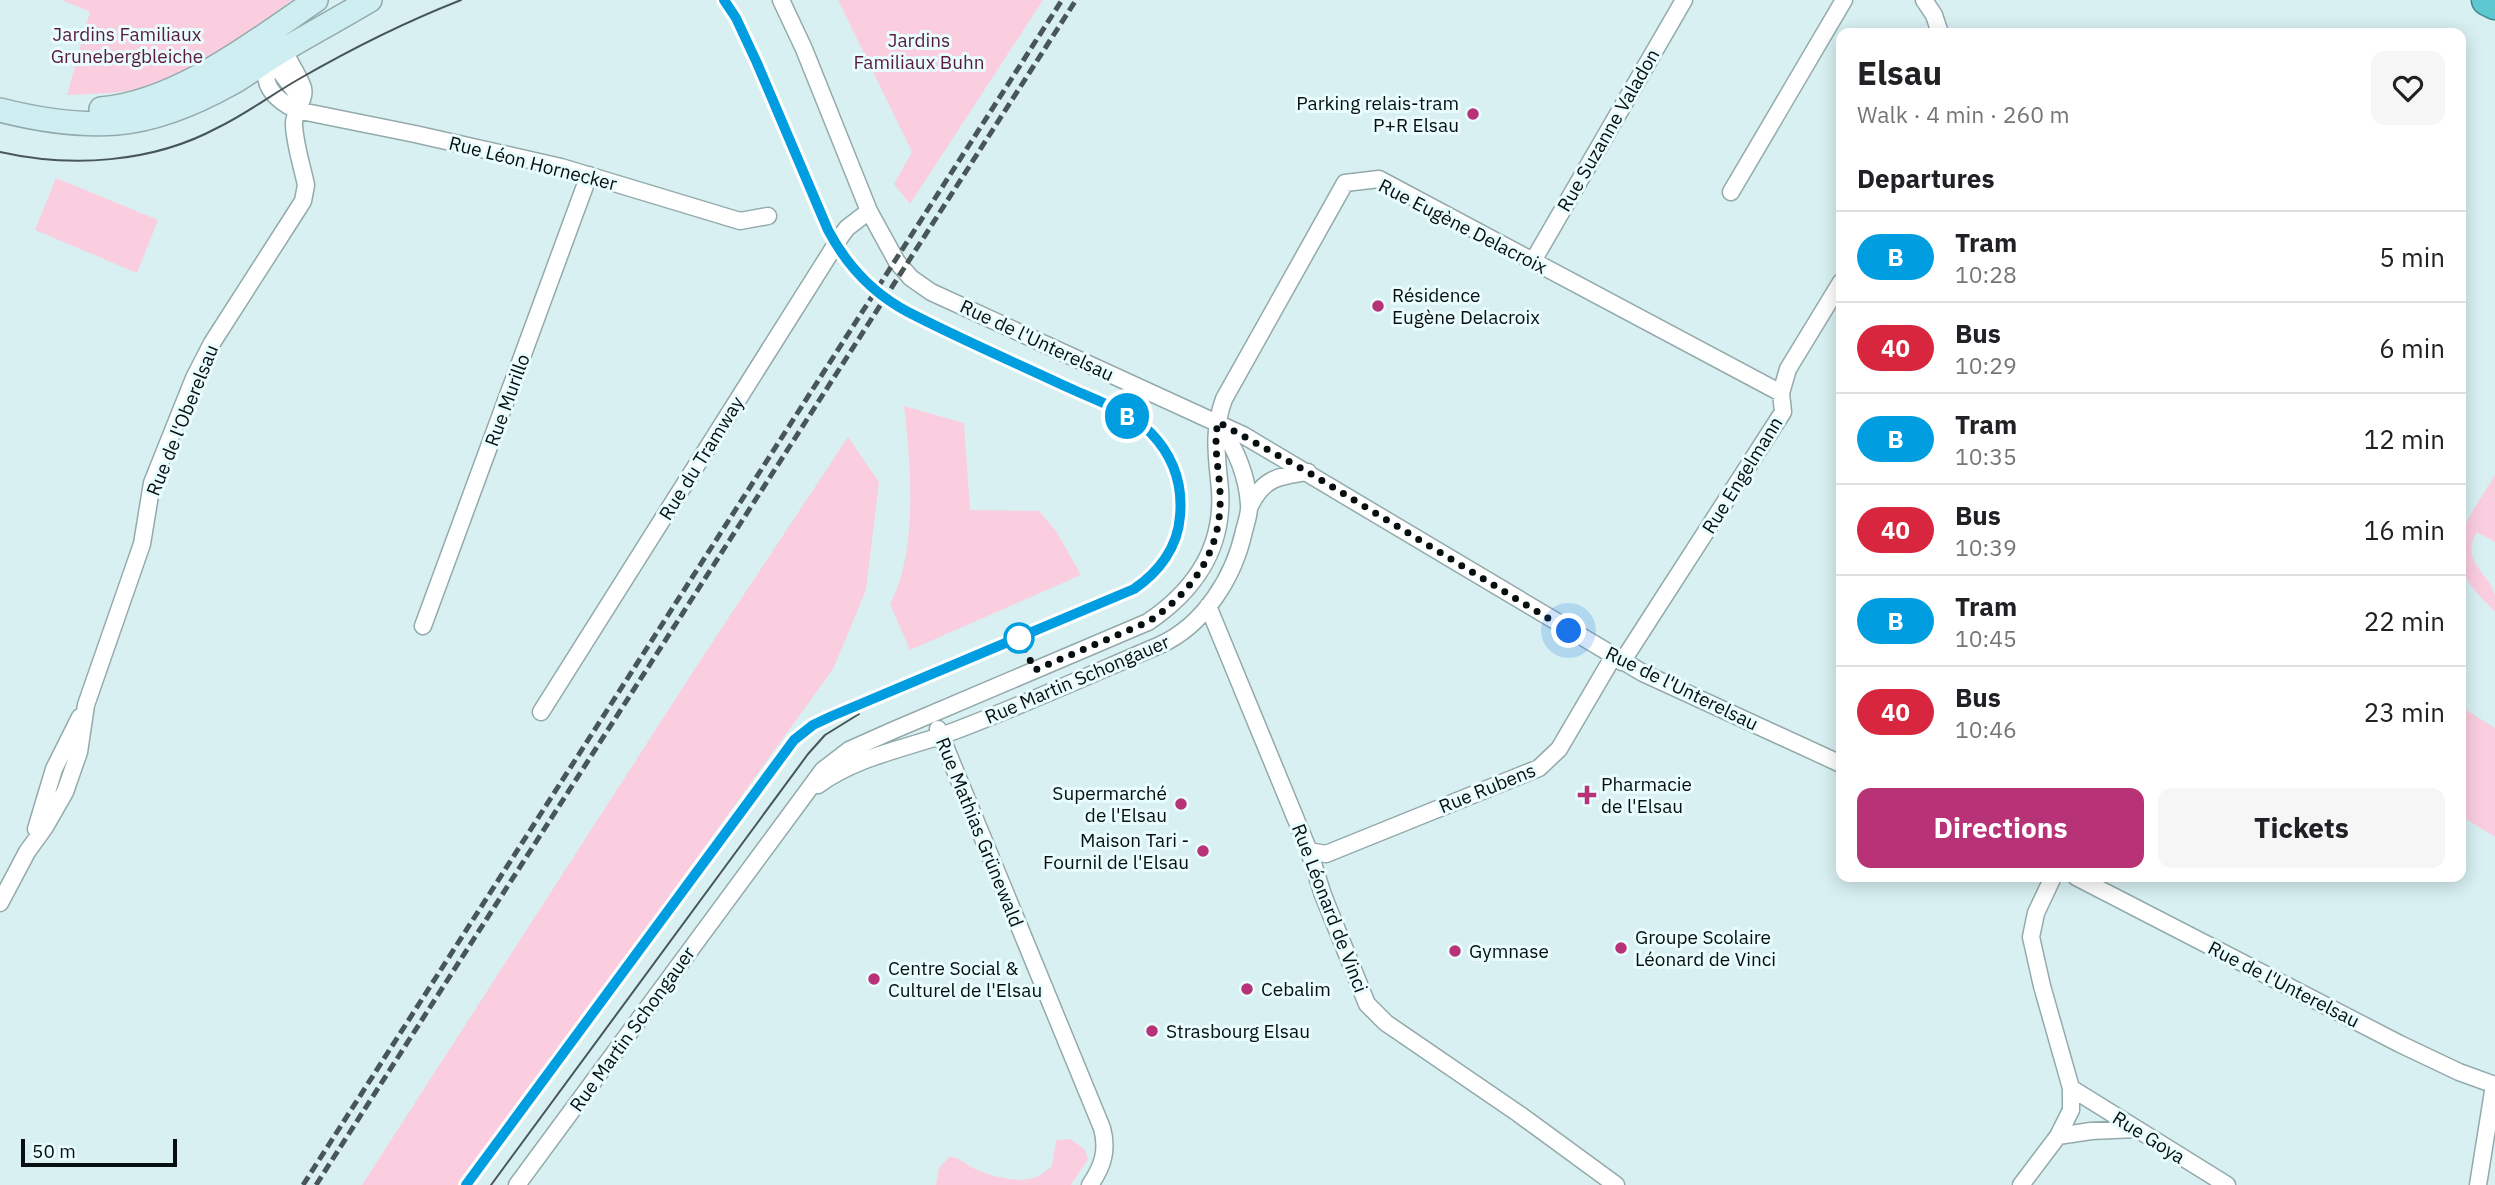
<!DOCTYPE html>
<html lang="en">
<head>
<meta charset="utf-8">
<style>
	body { margin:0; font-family:"IBM Plex Sans",sans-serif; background:#f6f6f6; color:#202124; height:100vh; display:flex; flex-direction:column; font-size:26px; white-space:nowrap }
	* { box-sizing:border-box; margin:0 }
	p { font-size:23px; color:#757577 }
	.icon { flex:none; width:38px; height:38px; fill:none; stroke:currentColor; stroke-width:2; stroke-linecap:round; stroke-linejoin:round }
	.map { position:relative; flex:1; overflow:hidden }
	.panel { position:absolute; left:1836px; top:28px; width:630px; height:854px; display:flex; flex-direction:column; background:#fff; border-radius:14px; box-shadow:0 4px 18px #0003 }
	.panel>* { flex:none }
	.badge { padding:0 14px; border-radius:23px; font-size:24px; line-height:46px }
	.scale { position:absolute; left:21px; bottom:18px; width:156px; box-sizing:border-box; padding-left:7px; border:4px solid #070f10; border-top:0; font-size:19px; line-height:24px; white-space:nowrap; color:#070f10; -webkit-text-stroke:5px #e9fcfe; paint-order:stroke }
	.you { position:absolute; width:35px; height:35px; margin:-18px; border:5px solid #fff; border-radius:50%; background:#1a73e8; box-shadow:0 0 0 10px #1a73e833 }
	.map>.badge { position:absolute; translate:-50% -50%; box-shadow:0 0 0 4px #fff }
	h2 { padding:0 21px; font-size:26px; line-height:63px }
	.round { display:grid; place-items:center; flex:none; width:74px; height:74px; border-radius:14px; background:#f6f6f6 }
	.overview { display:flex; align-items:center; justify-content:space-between; height:119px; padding:0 21px }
	h1 { font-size:33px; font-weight:700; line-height:52px }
	.cta { display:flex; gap:14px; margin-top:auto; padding:14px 21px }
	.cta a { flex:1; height:80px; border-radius:14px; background:#b73277; color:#fff; font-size:28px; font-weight:700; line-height:80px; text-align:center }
	.cta a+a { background:#f6f6f6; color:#202124 }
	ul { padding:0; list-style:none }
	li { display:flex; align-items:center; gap:21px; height:91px; padding:0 21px; border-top:2px solid #e0e0e0 }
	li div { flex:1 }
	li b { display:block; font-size:26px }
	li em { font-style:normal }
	li .badge { min-width:77px; font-weight:700; text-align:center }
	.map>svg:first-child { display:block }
	.green { fill:#fbcedf }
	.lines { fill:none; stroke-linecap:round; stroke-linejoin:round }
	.street-casing { stroke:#93aaac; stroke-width:19 }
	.secondary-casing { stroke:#93aaac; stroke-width:26 }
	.highway-casing { stroke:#40878d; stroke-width:33 }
	.street { stroke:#fff; stroke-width:16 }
	.secondary { stroke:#cfeef1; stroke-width:23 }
	.highway { stroke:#5ec8d0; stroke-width:30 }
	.tram { stroke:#495657; stroke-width:2 }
	.rail { stroke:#495657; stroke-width:5; stroke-dasharray:10 5; stroke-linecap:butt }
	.line-casing { stroke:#fff; stroke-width:16 }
	.line { stroke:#009ee0; stroke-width:10 }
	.walk { stroke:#070f10; stroke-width:7; stroke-dasharray:0 12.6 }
	.poi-dot { fill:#b73277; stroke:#e9fcfe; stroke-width:2.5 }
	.stop-dot { fill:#fff; stroke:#009ee0; stroke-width:3.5 }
	.labels { text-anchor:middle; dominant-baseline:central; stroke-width:6; stroke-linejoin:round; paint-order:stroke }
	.park-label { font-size:19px; fill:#5b1c3b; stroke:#e9fcfe }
	.poi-label { font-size:19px; fill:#070f10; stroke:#e9fcfe; text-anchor:start }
	.street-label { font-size:19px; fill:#070f10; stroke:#e9fcfe }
</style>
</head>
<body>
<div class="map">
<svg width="2495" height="1185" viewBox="0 0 2495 1185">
	<rect width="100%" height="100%" fill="#d8f0f2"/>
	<path class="green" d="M 62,0 L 292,0 C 241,36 190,81 127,91 C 107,94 86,94 67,95 L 90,12 Z
		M 838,0 L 1043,0 L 910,204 L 894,184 L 912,152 Z
		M 56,178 L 158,220 L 137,273 L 35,230 Z
		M 904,406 L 964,423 L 970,510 L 1039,511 L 1056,531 L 1081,575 L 910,650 L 890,604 C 918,553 911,463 904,406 Z
		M 848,437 L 879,482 L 866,590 L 833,669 L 540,1075 L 458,1185 L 362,1185 L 698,664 Z
		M 2495,475 L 2495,542 L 2477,532 C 2459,561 2489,573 2495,595 C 2495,599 2495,607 2495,612 C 2484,600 2471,589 2464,574 C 2447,539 2478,504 2495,475 Z
		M 2461,707 L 2495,728 L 2495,837 L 2461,816 Z
		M 1071,1139 L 1084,1149 L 1088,1159 L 1071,1185 L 936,1185 L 939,1168 L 949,1157 C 960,1157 963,1163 973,1168 C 990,1176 1021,1185 1038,1176 C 1043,1174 1047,1170 1052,1166 L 1056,1140 Z"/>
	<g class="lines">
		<g class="street-casing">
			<path id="street" d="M 781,0 L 804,49 L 869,211 L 897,262 L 911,278 L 931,292 L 1243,435 L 1643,673 L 1841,764
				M 1924,0 L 1934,15 L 1940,33
				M 270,58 C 259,83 272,98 296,110 L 415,134 L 561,167 L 740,221 L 768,216
				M 270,58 L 297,94
				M 1731,192 L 1844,0
				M 1533,261 L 1684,0
				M 1250,506 C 1263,478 1279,476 1308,472
				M 1208,606 L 1309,851 L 1323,895 L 1367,1004 L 1386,1023 L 1519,1114 L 1616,1185
				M 423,626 L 589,175
				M 1622,662 L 1783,412 L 1781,393 L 1788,369 L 1841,282
				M 541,712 L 841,236 L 847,228 L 869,211
				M 938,729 L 1102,1128 C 1108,1150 1103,1166 1090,1185
				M 818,785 C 859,755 910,748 957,730 C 1025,704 1092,674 1160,645 C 1204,625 1234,577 1244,531 C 1246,523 1250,513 1249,504 C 1247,474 1236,449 1219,424
				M 36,829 L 54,769 L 80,717
				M 1309,851 L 1326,854 L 1539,768 L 1559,749 L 1613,657
				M 2076,877 L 2400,1044 L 2459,1072 L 2495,1085
				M 0,903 L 27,852 L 45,827 L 65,792 L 79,752 L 86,705 L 142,544 L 152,483 L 194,378 L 212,343 L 296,212 L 303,201 L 306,185 C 302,166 295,145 294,125 C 293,112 306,100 303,88 C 298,72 285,59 282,42
				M 2071,1088 L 2227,1185
				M 2058,1136 L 2091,1131 L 2136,1129
				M 517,1185 L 823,770 L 849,750 L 894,730 L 1148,622 C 1194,591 1224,548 1220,490 C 1217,456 1212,432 1224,399 L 1345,183 L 1379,179 L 1781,393
				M 2021,1185 L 2058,1136 L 2071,1110 L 2071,1088 L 2042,986 L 2031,937 L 2036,913 L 2053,877
				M 2478,1185 L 2494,1085"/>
		</g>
		<g class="secondary-casing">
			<path id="secondary" d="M 101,109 C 178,102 253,43 316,0
				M 0,110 C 39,120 77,126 117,123 C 156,120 198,102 232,83 C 246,75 259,65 273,56 C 305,37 338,19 370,0"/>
		</g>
		<g class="highway-casing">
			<path id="highway" d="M 2487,0 L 2495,4"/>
		</g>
		<use href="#street" class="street"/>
		<use href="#secondary" class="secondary"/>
		<use href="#highway" class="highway"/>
		<path class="tram" d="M 0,152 C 71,168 152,163 217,128 C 246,114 271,95 299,79 C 351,49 405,22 461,0
			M 466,1185 L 794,740 L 821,721 L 1134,589 C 1159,572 1178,547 1180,516 C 1182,486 1174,459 1154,437 C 1131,411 1094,399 1062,385 C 1011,361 959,338 908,312 C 873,293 847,266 828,230 L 757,63 L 736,18 L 724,0
			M 491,1185 L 808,754 L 825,735 L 859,714"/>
		<path class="rail" d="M 303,1185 L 1062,0
			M 316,1185 L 1076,0"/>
	</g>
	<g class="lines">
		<g class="line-casing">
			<path id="line" d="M 466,1185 L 794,740 L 813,725 L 832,716 L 1134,589 C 1159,572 1178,547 1180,516 C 1183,484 1173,456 1151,433 C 1129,411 1095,400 1067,387 C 1014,362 960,339 908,312 C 872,293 847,266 828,230 L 757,63 L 736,18 L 724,0"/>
		</g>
		<use href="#line" class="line"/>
		<path class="walk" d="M 1019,638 L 1035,670 L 1148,622 C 1194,591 1223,549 1220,492 C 1219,468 1213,446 1218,422 L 1308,472 L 1569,631"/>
	</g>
	<g class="poi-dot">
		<circle cx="1473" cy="114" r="7"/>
		<circle cx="1378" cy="306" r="7"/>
		<path d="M1583.5 784.5h7v7h7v7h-7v7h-7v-7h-7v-7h7z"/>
		<circle cx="1181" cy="804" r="7"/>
		<circle cx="1203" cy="851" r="7"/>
		<circle cx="1621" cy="948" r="7"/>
		<circle cx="1455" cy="951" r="7"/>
		<circle cx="874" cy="979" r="7"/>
		<circle cx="1247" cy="989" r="7"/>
		<circle cx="1152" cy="1031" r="7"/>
	</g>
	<circle class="stop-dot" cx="1019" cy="638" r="14"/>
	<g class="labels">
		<g class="park-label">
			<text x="127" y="34">Jardins Familiaux<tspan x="127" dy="22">Grunebergbleiche</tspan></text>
			<text x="919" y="40">Jardins<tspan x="919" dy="22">Familiaux Buhn</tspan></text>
		</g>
		<g class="poi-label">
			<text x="1459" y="103" text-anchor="end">Parking relais-tram<tspan x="1459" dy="22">P+R Elsau</tspan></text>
			<text x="1392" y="295">Résidence<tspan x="1392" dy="22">Eugène Delacroix</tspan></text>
			<text x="1601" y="784">Pharmacie<tspan x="1601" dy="22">de l'Elsau</tspan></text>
			<text x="1167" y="793" text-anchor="end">Supermarché<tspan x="1167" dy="22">de l'Elsau</tspan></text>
			<text x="1189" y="840" text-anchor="end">Maison Tari -<tspan x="1189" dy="22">Fournil de l'Elsau</tspan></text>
			<text x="1635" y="937">Groupe Scolaire<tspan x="1635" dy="22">Léonard de Vinci</tspan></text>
			<text x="1469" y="951">Gymnase</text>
			<text x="888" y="968">Centre Social &amp;<tspan x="888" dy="22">Culturel de l'Elsau</tspan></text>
			<text x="1261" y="989">Cebalim</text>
			<text x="1166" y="1031">Strasbourg Elsau</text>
		</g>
		<g class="street-label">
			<text transform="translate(1608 130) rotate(-60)">Rue Suzanne Valadon</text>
			<text transform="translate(533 163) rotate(14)">Rue Léon Hornecker</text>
			<text transform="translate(1463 226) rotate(27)">Rue Eugène Delacroix</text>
			<text transform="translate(1037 340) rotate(25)">Rue de l'Unterelsau</text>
			<text transform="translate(507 400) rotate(-70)">Rue Murillo</text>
			<text transform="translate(182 420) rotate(-68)">Rue de l'Oberelsau</text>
			<text transform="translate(701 458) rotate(-58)">Rue du Tramway</text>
			<text transform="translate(1742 475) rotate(-58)">Rue Engelmann</text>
			<text transform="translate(1077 679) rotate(-23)">Rue Martin Schongauer</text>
			<text transform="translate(1682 688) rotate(26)">Rue de l'Unterelsau</text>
			<text transform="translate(1487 788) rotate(-22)">Rue Rubens</text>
			<text transform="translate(980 832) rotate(68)">Rue Mathias Grünewald</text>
			<text transform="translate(1330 908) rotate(69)">Rue Léonard de Vinci</text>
			<text transform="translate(2284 984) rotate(27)">Rue de l'Unterelsau</text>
			<text transform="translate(632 1029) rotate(-54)">Rue Martin Schongauer</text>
			<text transform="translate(2149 1137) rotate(32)">Rue Goya</text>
		</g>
	</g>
</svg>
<div class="scale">50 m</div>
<div class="you" style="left:1569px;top:631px"></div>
<b class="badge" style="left:1127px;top:416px;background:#009ee0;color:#fff">B</b>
<section class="panel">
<div class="overview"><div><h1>Elsau</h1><p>Walk · 4 min · 260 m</p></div><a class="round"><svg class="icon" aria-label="heart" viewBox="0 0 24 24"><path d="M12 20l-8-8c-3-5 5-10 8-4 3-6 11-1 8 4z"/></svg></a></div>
<h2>Departures</h2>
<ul>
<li><span class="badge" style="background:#009ee0;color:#fff">B</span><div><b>Tram</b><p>10:28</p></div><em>5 min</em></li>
<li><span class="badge" style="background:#d7263d;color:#fff">40</span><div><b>Bus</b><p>10:29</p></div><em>6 min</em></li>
<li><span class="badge" style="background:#009ee0;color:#fff">B</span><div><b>Tram</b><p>10:35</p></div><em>12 min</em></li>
<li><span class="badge" style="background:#d7263d;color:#fff">40</span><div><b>Bus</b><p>10:39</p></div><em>16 min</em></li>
<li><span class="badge" style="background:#009ee0;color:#fff">B</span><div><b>Tram</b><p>10:45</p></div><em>22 min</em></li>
<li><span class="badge" style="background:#d7263d;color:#fff">40</span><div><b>Bus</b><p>10:46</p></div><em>23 min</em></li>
</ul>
<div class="cta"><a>Directions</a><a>Tickets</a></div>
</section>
</div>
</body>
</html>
